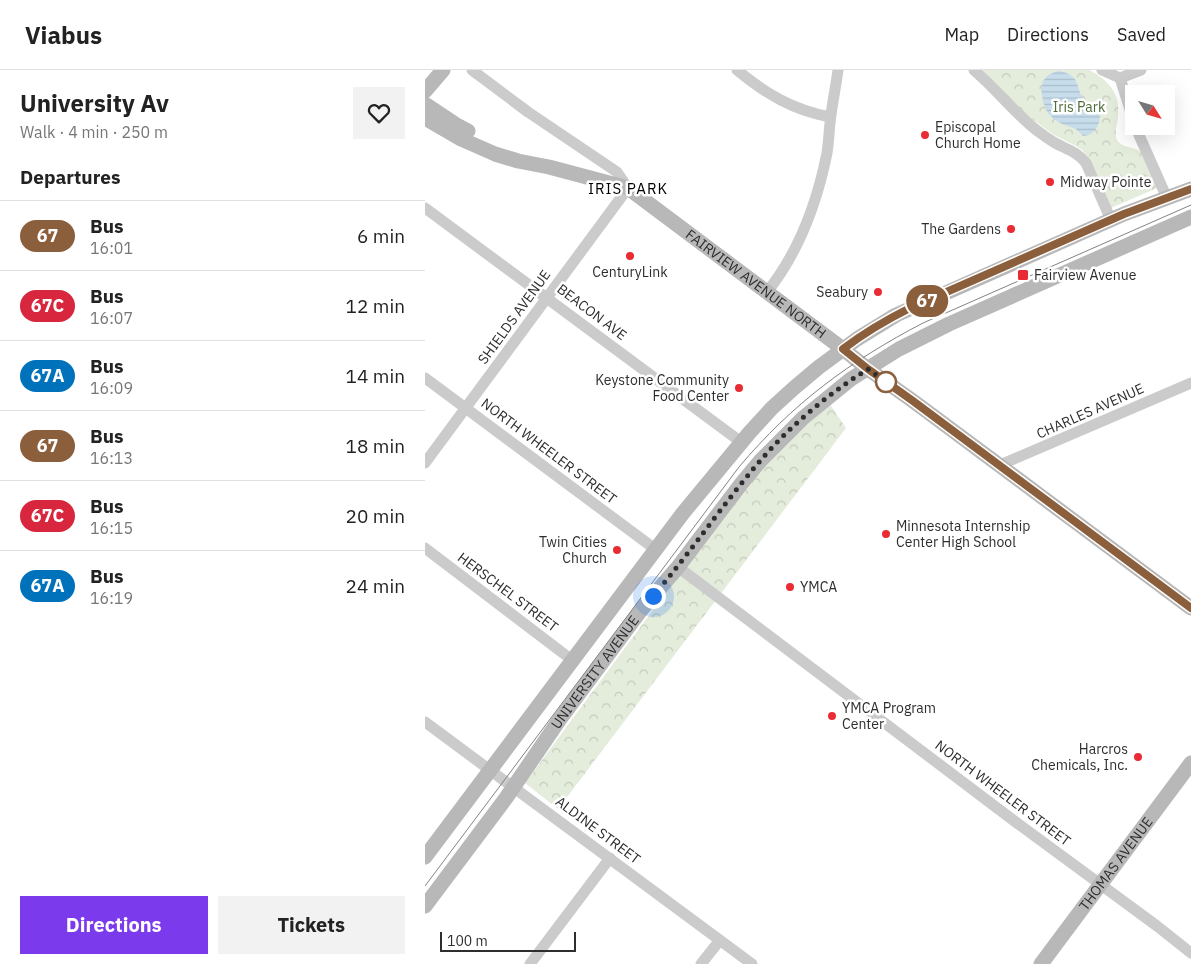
<!DOCTYPE html>
<html lang="en">
<head>
<meta charset="utf-8">
<style>
	body { margin:0; font-family:"IBM Plex Sans",sans-serif; background:#f2f2f2; color:#222; height:100vh; display:flex; flex-direction:column; font-size:19px; white-space:nowrap }
	* { box-sizing:border-box; margin:0 }
	p { font-size:16px; color:#767676 }
	.icon { flex:none; width:28px; height:28px; fill:none; stroke:currentColor; stroke-width:2; stroke-linecap:round; stroke-linejoin:round }
	.map { position:relative; flex:1; overflow:hidden }
	.drawer { display:flex; flex-direction:column; background:#fff; width:425px }
	.drawer>* { flex:none }
	.badge { padding:0 10px; border-radius:16px; font-size:18px; line-height:32px }
	.needle { width:32px; rotate:127deg }
	.fabs { position:absolute; left:700px; top:15px; display:grid; gap:10px }
	.fabs a { display:grid; place-items:center; width:50px; height:50px; border-radius:0px; background:#fff; box-shadow:0 5px 20px #0002; font-size:25px }
	.scale { position:absolute; left:15px; bottom:12px; width:136px; box-sizing:border-box; padding-left:5px; border:2px solid #2e2e2e; border-top:0; font-size:14px; line-height:18px; white-space:nowrap; color:#2e2e2e; -webkit-text-stroke:4px #fff; paint-order:stroke }
	.you { position:absolute; width:25px; height:25px; margin:-12px; border:4px solid #fff; border-radius:50%; background:#1a73e8; box-shadow:0 0 0 8px #1a73e833 }
	.map>.badge { position:absolute; translate:-50% -50%; box-shadow:0 0 0 2px #fff }
	h2 { padding:0 20px; font-size:19px; line-height:45px }
	.round { display:grid; place-items:center; flex:none; width:52px; height:52px; border-radius:0px; background:#f2f2f2 }
	.headline { display:flex; align-items:center; justify-content:space-between; height:85px; padding:0 20px }
	h1 { font-size:24px; font-weight:800; line-height:38px }
	.button { display:flex; gap:10px; margin-top:auto; padding:10px 20px }
	.button a { flex:1; height:58px; border-radius:0px; background:#7c3aed; color:#fff; font-size:20px; font-weight:800; line-height:58px; text-align:center }
	.button a+a { background:#f2f2f2; color:#222 }
	ul { padding:0; list-style:none }
	li { display:flex; align-items:center; gap:15px; height:70px; padding:0 20px; border-top:1px solid #e0e0e0 }
	li div { flex:1 }
	li b { display:block; font-size:19px }
	li em { font-style:normal }
	li .badge { min-width:55px; font-weight:700; text-align:center }
	header { display:flex; align-items:center; gap:30px; box-sizing:border-box; height:70px; padding:0 25px; background:#fff; border-bottom:1px solid #e0e0e0 }
	header strong { font-size:24px }
	nav { display:flex; gap:28px; margin-inline-start:auto; font-size:18px }
	main { display:flex; flex:1; min-height:0 }
	.map>svg:first-child { display:block }
	.park { fill:url(#park-crowns) }
	.water { fill:url(#water-rules) }
	.lines { fill:none; stroke-linecap:round; stroke-linejoin:round }
	.street { stroke:#cbcbcb; stroke-width:11 }
	.secondary { stroke:#b8b8b8; stroke-width:15 }
	.tram { stroke:#838383; stroke-width:1 }
	.line-casing { stroke:#fff; stroke-width:11 }
	.line { stroke:#8b5e3c; stroke-width:8 }
	.walk { stroke:#2e2e2e; stroke-width:5; stroke-dasharray:0 9 }
	.poi-dot { fill:#e92c34; stroke:#fff; stroke-width:2 }
	.stop-dot { fill:#fff; stroke:#8b5e3c; stroke-width:2.5 }
	.labels { text-anchor:middle; dominant-baseline:central; stroke-width:5; stroke-linejoin:round; paint-order:stroke }
	.park-label { font-size:14px; fill:#506b3a; stroke:#fff }
	.poi-label { font-size:14px; fill:#2e2e2e; stroke:#fff; text-anchor:start }
	.street-label { font-size:14px; fill:#2e2e2e; stroke:#fff }
	.neighbourhood-label { font-size:15px; letter-spacing:1px; fill:#000; stroke:#fff }
</style>
</head>
<body>
<header>
<strong>Viabus</strong>
<nav><a>Map</a><a>Directions</a><a>Saved</a></nav>
</header>
<main>
<section class="drawer">
<div class="headline"><div><h1>University Av</h1><p>Walk · 4 min · 250 m</p></div><a class="round"><svg class="icon" aria-label="heart" viewBox="0 0 24 24"><path d="M12 20l-8-8c-3-5 5-10 8-4 3-6 11-1 8 4z"/></svg></a></div>
<h2>Departures</h2>
<ul>
<li><span class="badge" style="background:#8b5e3c;color:#fff">67</span><div><b>Bus</b><p>16:01</p></div><em>6 min</em></li>
<li><span class="badge" style="background:#d7263d;color:#fff">67C</span><div><b>Bus</b><p>16:07</p></div><em>12 min</em></li>
<li><span class="badge" style="background:#0072bc;color:#fff">67A</span><div><b>Bus</b><p>16:09</p></div><em>14 min</em></li>
<li><span class="badge" style="background:#8b5e3c;color:#fff">67</span><div><b>Bus</b><p>16:13</p></div><em>18 min</em></li>
<li><span class="badge" style="background:#d7263d;color:#fff">67C</span><div><b>Bus</b><p>16:15</p></div><em>20 min</em></li>
<li><span class="badge" style="background:#0072bc;color:#fff">67A</span><div><b>Bus</b><p>16:19</p></div><em>24 min</em></li>
</ul>
<div class="button"><a>Directions</a><a>Tickets</a></div>
</section>
<div class="map">
<svg width="766" height="894" viewBox="0 0 766 894">
	<defs>
		<pattern id="park-crowns" width="20" height="18" patternUnits="userSpaceOnUse" patternTransform="scale(1.25)"><rect width="20" height="18" fill="#e4ecdc"/><path d="M2 6a3 3 0 1 1 6 0M12 15a3 3 0 1 1 6 0" fill="none" stroke="#c4cbbd"/></pattern>
		<pattern id="water-rules" width="6" height="5" patternUnits="userSpaceOnUse" patternTransform="scale(1.25)"><rect width="6" height="5" fill="#c7ddec"/><path d="M0 2.5h6" fill="none" stroke="#abbecb"/></pattern>
	</defs>
	<rect width="100%" height="100%" fill="#fff"/>
	<path class="park" d="M 558,0 L 665,0 C 688,14 697,26 692,54 C 691,59 690,65 692,70 C 696,78 709,76 716,82 L 732,118 L 686,138 L 662,85 L 657,80 L 651,76 L 629,65 L 595,40 Z
		M 404,333 L 421,358 L 133,739 L 100,713 L 316,421 L 341,392 Z"/>
	<path class="water" d="M 634,1 C 656,5 650,16 659,31 C 663,37 670,39 675,44 C 675,55 670,65 658,66 L 651,59 L 637,54 L 629,49 L 623,43 L 618,32 L 616,18 L 618,11 L 623,5 L 630,2 Z"/>
	<g class="lines">
		<path class="street" d="M 312,0 C 341,24 368,40 405,47
			M 549,0 C 571,19 588,41 610,59 C 617,64 624,70 632,74 C 644,80 653,83 661,93 L 686,150
			M 677,0 L 695,8
			M 695,8 L 709,52
			M 695,8 L 716,0
			M 710,56 L 742,128
			M 0,138 L 316,372
			M 342,222 C 374,182 392,133 402,83 C 404,71 404,58 406,45 C 408,30 411,15 413,0
			M 0,308 L 230,479
			M 0,393 L 203,118 L 192,102 L 103,42 L 47,0
			M 575,395 L 766,313
			M 0,478 L 147,590
			M 253,497 L 592,753 L 732,856 L 766,883
			M 0,652 L 327,894
			M 105,894 L 185,788
			M 276,894 L 295,870"/>
		<g class="secondary">
			<path d="M 0,21 L 18,0"/>
			<path d="M 0,34 L 30,54 L 43,61"/>
			<path id="s1" d="M 0,48 L 36,69 L 70,84 L 93,91 L 124,97 L 203,118 L 418,279 L 443,299 L 488,331 L 766,538"/>
			<path d="M 0,787 L 258,443 L 325,362 L 347,338 L 369,318 L 394,297 L 432,269 L 471,245 L 699,144 L 766,119"/>
			<path id="s2" d="M 0,836 L 81,728 L 135,649 L 216,540 L 253,497 L 316,414 L 336,390 L 378,348 L 426,309 L 474,279 L 524,254 L 766,147"/>
			<path id="s3" d="M 616,894 L 766,693"/>
		</g>
		<path class="tram" d="M 0,816 L 314,397 C 367,334 425,291 498,253 L 766,135"/>
	</g>
	<g class="lines">
		<g class="line-casing">
			<path id="line" d="M 766,119 L 699,144 L 485,238 C 461,250 439,263 418,279 L 443,299 L 488,331 L 766,538"/>
		</g>
		<use href="#line" class="line"/>
		<path class="walk" d="M 228,526 C 266,482 298,434 335,391 C 366,355 403,324 443,299 L 464,314 L 461,312"/>
	</g>
	<g class="poi-dot">
		<circle cx="500" cy="65" r="5"/>
		<circle cx="625" cy="112" r="5"/>
		<circle cx="586" cy="159" r="5"/>
		<circle cx="205" cy="186" r="5"/>
		<rect x="592" y="199" width="12" height="12" rx="2.5"/>
		<circle cx="453" cy="222" r="5"/>
		<circle cx="314" cy="318" r="5"/>
		<circle cx="461" cy="464" r="5"/>
		<circle cx="192" cy="480" r="5"/>
		<circle cx="365" cy="517" r="5"/>
		<circle cx="407" cy="646" r="5"/>
		<circle cx="713" cy="687" r="5"/>
	</g>
	<circle class="stop-dot" cx="461" cy="312" r="10"/>
	<g class="labels">
		<g class="park-label">
			<text x="654" y="37">Iris Park</text>
		</g>
		<g class="poi-label">
			<text x="510" y="57">Episcopal<tspan x="510" dy="16">Church Home</tspan></text>
			<text x="635" y="112">Midway Pointe</text>
			<text x="576" y="159" text-anchor="end">The Gardens</text>
			<text x="205" y="202" text-anchor="middle">CenturyLink</text>
			<text x="609" y="205">Fairview Avenue</text>
			<text x="443" y="222" text-anchor="end">Seabury</text>
			<text x="304" y="310" text-anchor="end">Keystone Community<tspan x="304" dy="16">Food Center</tspan></text>
			<text x="471" y="456">Minnesota Internship<tspan x="471" dy="16">Center High School</tspan></text>
			<text x="182" y="472" text-anchor="end">Twin Cities<tspan x="182" dy="16">Church</tspan></text>
			<text x="375" y="517">YMCA</text>
			<text x="417" y="638">YMCA Program<tspan x="417" dy="16">Center</tspan></text>
			<text x="703" y="679" text-anchor="end">Harcros<tspan x="703" dy="16">Chemicals, Inc.</tspan></text>
		</g>
		<g class="street-label">
			<text stroke="none"><textPath href="#s1" startOffset="376">FAIRVIEW AVENUE NORTH</textPath></text>
			<text transform="translate(167 242) rotate(37)">BEACON AVE</text>
			<text transform="translate(89 247) rotate(-54)">SHIELDS AVENUE</text>
			<text transform="translate(665 341) rotate(-24)">CHARLES AVENUE</text>
			<text transform="translate(124 381) rotate(37)">NORTH WHEELER STREET</text>
			<text transform="translate(83 522) rotate(37)">HERSCHEL STREET</text>
			<text stroke="none"><textPath href="#s2" startOffset="289">UNIVERSITY AVENUE</textPath></text>
			<text transform="translate(578 723) rotate(37)">NORTH WHEELER STREET</text>
			<text transform="translate(173 760) rotate(37)">ALDINE STREET</text>
			<text stroke="none"><textPath href="#s3" startOffset="125">THOMAS AVENUE</textPath></text>
		</g>
		<g class="neighbourhood-label">
			<text x="203" y="118">IRIS PARK</text>
		</g>
	</g>
</svg>
<div class="fabs">
<a><svg class="needle" viewBox="-14 -14 28 28"><path d="M0-13l5 13h-10z" fill="#e53935"/><path d="M0 13l5-13h-10z" fill="#767676"/></svg></a>
</div>
<div class="scale">100 m</div>
<div class="you" style="left:228px;top:526px"></div>
<b class="badge" style="left:502px;top:231px;background:#8b5e3c;color:#fff">67</b>
</div>
</main>
</body>
</html>
